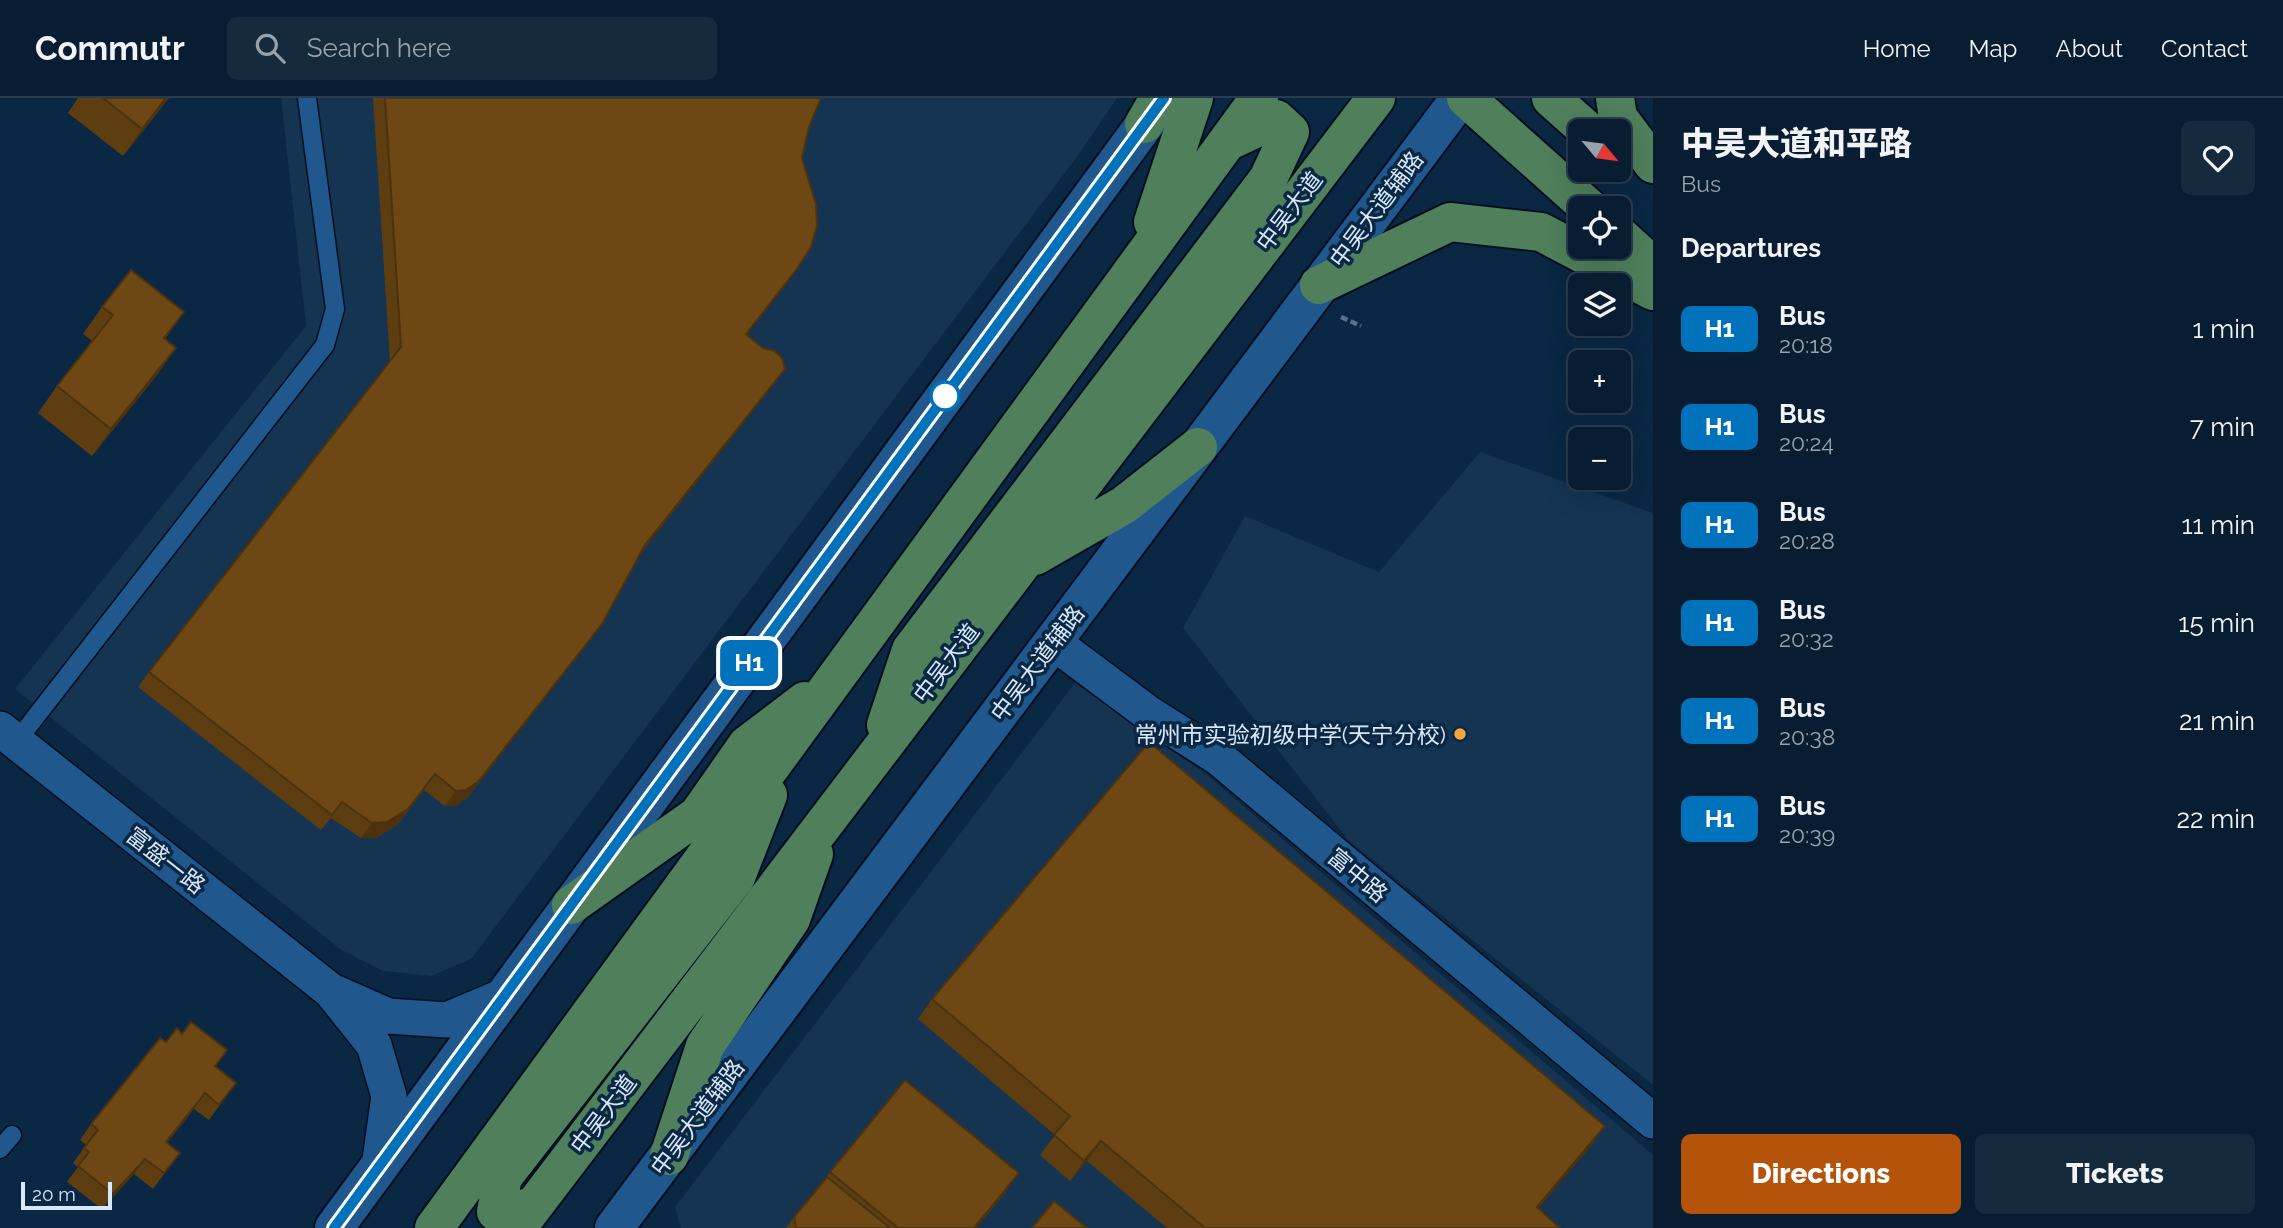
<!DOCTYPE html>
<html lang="en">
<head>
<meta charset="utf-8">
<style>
	body { margin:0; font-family:Raleway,"Noto Sans SC",sans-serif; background:#162a3e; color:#f1f3f6; height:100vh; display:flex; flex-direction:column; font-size:26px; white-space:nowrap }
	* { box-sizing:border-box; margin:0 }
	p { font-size:23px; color:#98a2ac }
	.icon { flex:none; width:38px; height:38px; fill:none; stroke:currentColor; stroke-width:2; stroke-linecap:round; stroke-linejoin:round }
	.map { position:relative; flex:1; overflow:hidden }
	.drawer { display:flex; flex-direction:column; background:#081d32; width:630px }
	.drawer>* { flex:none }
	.badge { padding:0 14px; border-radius:10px; font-size:24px; line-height:46px }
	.needle { width:46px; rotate:119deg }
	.fabs { position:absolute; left:1568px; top:21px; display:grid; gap:14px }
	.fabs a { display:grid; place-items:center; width:63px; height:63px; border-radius:10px; background:#081d32; box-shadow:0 7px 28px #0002,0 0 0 2px #293b4d; font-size:35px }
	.scale { position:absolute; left:21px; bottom:18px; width:91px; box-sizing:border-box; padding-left:7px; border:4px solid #d7e8fa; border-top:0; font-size:19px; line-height:24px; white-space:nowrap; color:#d7e8fa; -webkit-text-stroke:5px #0a2743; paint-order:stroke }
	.map>.badge { position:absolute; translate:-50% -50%; box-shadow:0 0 0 4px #fff }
	h2 { padding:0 28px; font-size:26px; line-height:63px }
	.round { display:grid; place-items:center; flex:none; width:74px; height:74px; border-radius:10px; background:#162a3e }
	.summary { display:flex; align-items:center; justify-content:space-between; height:119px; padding:0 28px }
	h1 { font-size:33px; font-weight:800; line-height:52px }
	.primary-button { display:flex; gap:14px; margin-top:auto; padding:14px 28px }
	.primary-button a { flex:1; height:80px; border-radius:10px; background:#b45309; color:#fff; font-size:28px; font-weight:800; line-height:80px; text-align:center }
	.primary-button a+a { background:#162a3e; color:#f1f3f6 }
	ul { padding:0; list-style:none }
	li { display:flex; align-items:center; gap:21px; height:98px; padding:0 28px }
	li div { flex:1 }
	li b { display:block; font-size:26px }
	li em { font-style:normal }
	li .badge { min-width:77px; font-weight:700; text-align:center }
	header { display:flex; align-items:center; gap:42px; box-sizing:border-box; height:98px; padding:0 35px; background:#081d32; border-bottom:2px solid #293b4d }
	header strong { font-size:33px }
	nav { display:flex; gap:38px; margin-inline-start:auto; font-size:24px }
	.search { width:490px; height:63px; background:#162a3e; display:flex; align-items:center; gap:18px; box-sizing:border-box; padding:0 24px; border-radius:10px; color:#98a2ac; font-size:26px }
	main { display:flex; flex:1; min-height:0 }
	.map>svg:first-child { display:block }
	.built { fill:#143452 }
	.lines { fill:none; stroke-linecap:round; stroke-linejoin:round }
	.lane-casing { stroke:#020f20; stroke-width:21 }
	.street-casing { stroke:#020f20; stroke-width:38 }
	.secondary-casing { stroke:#020f20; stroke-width:42 }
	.primary-casing { stroke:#020f20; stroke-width:42 }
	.path { stroke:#5a728a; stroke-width:4.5; stroke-dasharray:7 3.5; stroke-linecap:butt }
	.lane { stroke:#20578c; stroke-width:18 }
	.street { stroke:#20578c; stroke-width:35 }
	.secondary { stroke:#20578c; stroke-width:38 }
	.primary { stroke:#4f7f5b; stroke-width:38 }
	.wall { fill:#5e3e11 }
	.shaded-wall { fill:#4c320e }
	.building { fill:#6d4814; stroke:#4c320e; stroke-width:2 }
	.line-casing { stroke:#fff; stroke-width:16 }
	.line { stroke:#0072bc; stroke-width:10 }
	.stop-dot { fill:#fff; stroke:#0072bc; stroke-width:3.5 }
	.poi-dot { fill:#f1a640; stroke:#0a2743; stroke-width:2.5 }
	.labels { text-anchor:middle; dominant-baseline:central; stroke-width:7; stroke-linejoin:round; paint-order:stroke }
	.street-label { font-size:23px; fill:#d7e8fa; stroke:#0a2743 }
	.poi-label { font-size:23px; fill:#d7e8fa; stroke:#0a2743; text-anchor:end }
</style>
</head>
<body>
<header>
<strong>Commutr</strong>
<div class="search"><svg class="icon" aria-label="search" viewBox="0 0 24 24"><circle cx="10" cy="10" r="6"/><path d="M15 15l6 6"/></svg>Search here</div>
<nav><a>Home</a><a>Map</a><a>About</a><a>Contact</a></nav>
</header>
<main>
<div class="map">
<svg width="1653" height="1130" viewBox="0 0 1653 1130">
	<rect width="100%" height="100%" fill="#0a2743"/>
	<path class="built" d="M 281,0 L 1117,0 L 1082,52 L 471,861 L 431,878 L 383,873 L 340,851 L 15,591 L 306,228 Z
		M 1480,354 L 1653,415 L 1653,987 L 1349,743 L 1183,530 L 1245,418 L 1379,474 Z
		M 1075,585 L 1207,677 L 1653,1057 L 1653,1130 L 681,1130 L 675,1109 Z"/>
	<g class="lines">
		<g class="lane-casing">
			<path id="lane" d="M 16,644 L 325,247 L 335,211 L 307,0
				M 0,1051 L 12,1037"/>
		</g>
		<g class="street-casing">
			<path id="street" d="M 1053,544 L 1148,615 L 1219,660 L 1653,1023
				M 0,631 L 331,893 L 374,947 L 389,998 L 379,1069
				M 336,895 L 388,918 L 447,922 L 504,898"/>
		</g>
		<g class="secondary-casing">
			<path id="secondary" d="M 334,1130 L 1164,0
				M 614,1130 L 1460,0"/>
		</g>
		<g class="primary-casing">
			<path id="primary" d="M 1466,0 L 1589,110
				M 1551,0 L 1588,33
				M 1615,0 L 1618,19 L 1653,66
				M 1144,26 L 1159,0
				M 1153,124 L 1194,0
				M 1619,137 L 1653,168
				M 1319,187 L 1450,124 L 1541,134 L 1653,193
				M 1035,458 L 1124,407 L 1198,349
				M 886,627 L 911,552 L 1268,81 L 1290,34 L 1276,21 L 1229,43
				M 571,807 L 698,717 L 747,647 L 805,603
				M 669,1058 L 705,948 L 791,821 L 814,756
				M 535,1106 L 505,1120 L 496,1114 L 503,1079 L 736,779 L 768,697
				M 434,1130 L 1259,0
				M 517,1130 L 1376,0"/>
		</g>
		<path class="path" d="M 1341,219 L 1361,228"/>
		<use href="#lane" class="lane"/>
		<use href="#street" class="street"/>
		<use href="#secondary" class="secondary"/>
		<use href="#primary" class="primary"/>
	</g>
	<path class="wall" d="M 78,0 L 169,0 L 123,58 L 68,15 Z
		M 373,0 L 821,0 L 809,29 L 802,60 L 797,171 L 746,237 L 785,271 L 774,286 L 642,453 L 591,541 L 467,700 L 456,708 L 445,708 L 424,692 L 397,727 L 376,740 L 361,740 L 331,720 L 321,732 L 138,589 L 149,574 L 390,263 Z
		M 102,209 L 184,214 L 165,241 L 176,250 L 157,277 L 92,358 L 38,315 L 57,288 L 92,243 L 83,236 Z
		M 932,901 L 1605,1028 L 1591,1048 L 1538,1110 L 1560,1130 L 1167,1130 L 1087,1063 L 1070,1083 L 1040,1057 L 1055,1037 L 918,921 Z
		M 182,936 L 215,968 L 236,985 L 209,1022 L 194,1011 L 167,1045 L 180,1055 L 153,1091 L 134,1076 L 102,1111 L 67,1084 L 78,1069 L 73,1065 L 86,1047 L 80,1042 L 91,1026 Z
		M 905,982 L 1019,1075 L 1005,1095 L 976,1130 L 786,1130 L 794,1119 Z"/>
	<path class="shaded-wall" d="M 166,0 L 169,0 L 123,58 L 142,31 Z
		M 797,171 L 786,187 L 735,252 L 746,236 Z
		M 176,250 L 157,277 L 92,358 L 111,331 Z
		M 785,271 L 774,286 L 635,463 L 645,447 Z
		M 602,526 L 591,541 L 467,700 L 456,708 L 445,708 L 456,693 Z
		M 435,676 L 397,727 L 376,740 L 361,740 L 372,725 Z
		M 205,995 L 194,1011 L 155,1060 L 166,1044 Z
		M 1605,1028 L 1591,1048 L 1523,1129 L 1537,1109 Z
		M 1101,1043 L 1087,1063 L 1070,1083 L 1084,1063 Z
		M 145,1061 L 134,1076 L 102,1111 L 113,1096 Z
		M 1019,1075 L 1005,1095 L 976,1130 L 974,1130 Z"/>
	<path class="building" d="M 103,0 L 166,0 L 142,31 Z
		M 385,0 L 821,0 L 809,29 L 802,60 L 816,106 L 817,128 L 811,149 L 797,171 L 746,236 L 763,250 L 775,253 L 782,260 L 785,271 L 645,447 L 602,526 L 478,684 L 466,692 L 456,693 L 435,676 L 408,711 L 387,724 L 372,725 L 342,704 L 332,717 L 149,574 L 401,249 Z
		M 131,172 L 184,214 L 164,240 L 176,250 L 111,331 L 57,288 L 113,217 L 102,209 Z
		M 1149,644 L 1605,1028 L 1537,1109 L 1560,1130 L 1205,1130 L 1101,1043 L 1084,1063 L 1054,1037 L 1070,1018 L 932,901 Z
		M 191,924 L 227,952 L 215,968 L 236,985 L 219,1007 L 205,995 L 166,1044 L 180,1055 L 164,1075 L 145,1061 L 113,1096 L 78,1068 L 89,1054 L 84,1050 L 98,1032 L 91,1026 L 160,940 L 166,944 L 177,930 L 182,936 Z
		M 905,982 L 1019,1075 L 974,1130 L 898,1130 L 830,1074 Z
		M 827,1079 L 890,1130 L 796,1130 L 794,1119 Z
		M 1054,1103 L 1087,1130 L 1032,1130 Z"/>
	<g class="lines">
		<g class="line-casing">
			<path id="line" d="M 334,1130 L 1164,0"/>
		</g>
		<use href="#line" class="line"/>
	</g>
	<circle class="stop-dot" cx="945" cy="298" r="14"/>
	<circle class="poi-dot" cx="1460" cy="636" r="7"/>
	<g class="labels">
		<g class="street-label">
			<text transform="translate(1376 111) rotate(-53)">中吴大道辅路</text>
			<text transform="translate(1289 113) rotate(-53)">中吴大道</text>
			<text transform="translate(946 565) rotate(-53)">中吴大道</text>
			<text transform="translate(1037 565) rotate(-53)">中吴大道辅路</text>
			<text transform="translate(166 762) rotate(38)">富盛一路</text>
			<text transform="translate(1358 777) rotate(40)">富中路</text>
			<text transform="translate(603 1016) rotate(-53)">中吴大道</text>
			<text transform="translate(697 1019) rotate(-53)">中吴大道辅路</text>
		</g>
		<g class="poi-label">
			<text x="1446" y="636">常州市实验初级中学(天宁分校)</text>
		</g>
	</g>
</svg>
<div class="fabs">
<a><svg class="needle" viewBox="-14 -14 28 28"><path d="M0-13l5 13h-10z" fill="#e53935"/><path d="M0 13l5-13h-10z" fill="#98a2ac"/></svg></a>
<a><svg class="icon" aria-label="locate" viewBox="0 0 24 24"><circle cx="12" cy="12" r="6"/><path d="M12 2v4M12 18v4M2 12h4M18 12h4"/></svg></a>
<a><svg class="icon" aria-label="layers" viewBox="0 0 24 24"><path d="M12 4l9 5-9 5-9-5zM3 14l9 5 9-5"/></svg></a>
<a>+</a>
<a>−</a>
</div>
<div class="scale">20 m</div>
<b class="badge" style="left:749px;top:565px;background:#0072bc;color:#fff">H1</b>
</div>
<section class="drawer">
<div class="summary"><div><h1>中吴大道和平路</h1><p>Bus</p></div><a class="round"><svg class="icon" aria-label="heart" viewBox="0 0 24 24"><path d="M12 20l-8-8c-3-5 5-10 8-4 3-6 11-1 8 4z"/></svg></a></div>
<h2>Departures</h2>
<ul>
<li><span class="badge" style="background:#0072bc;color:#fff">H1</span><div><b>Bus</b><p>20:18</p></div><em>1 min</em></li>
<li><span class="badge" style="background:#0072bc;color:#fff">H1</span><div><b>Bus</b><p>20:24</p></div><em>7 min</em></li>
<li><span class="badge" style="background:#0072bc;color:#fff">H1</span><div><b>Bus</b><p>20:28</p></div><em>11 min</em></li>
<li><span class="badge" style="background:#0072bc;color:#fff">H1</span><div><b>Bus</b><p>20:32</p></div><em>15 min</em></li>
<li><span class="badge" style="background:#0072bc;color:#fff">H1</span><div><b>Bus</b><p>20:38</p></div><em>21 min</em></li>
<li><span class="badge" style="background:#0072bc;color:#fff">H1</span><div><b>Bus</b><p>20:39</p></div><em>22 min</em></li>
</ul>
<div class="primary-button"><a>Directions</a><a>Tickets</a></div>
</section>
</main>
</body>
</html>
